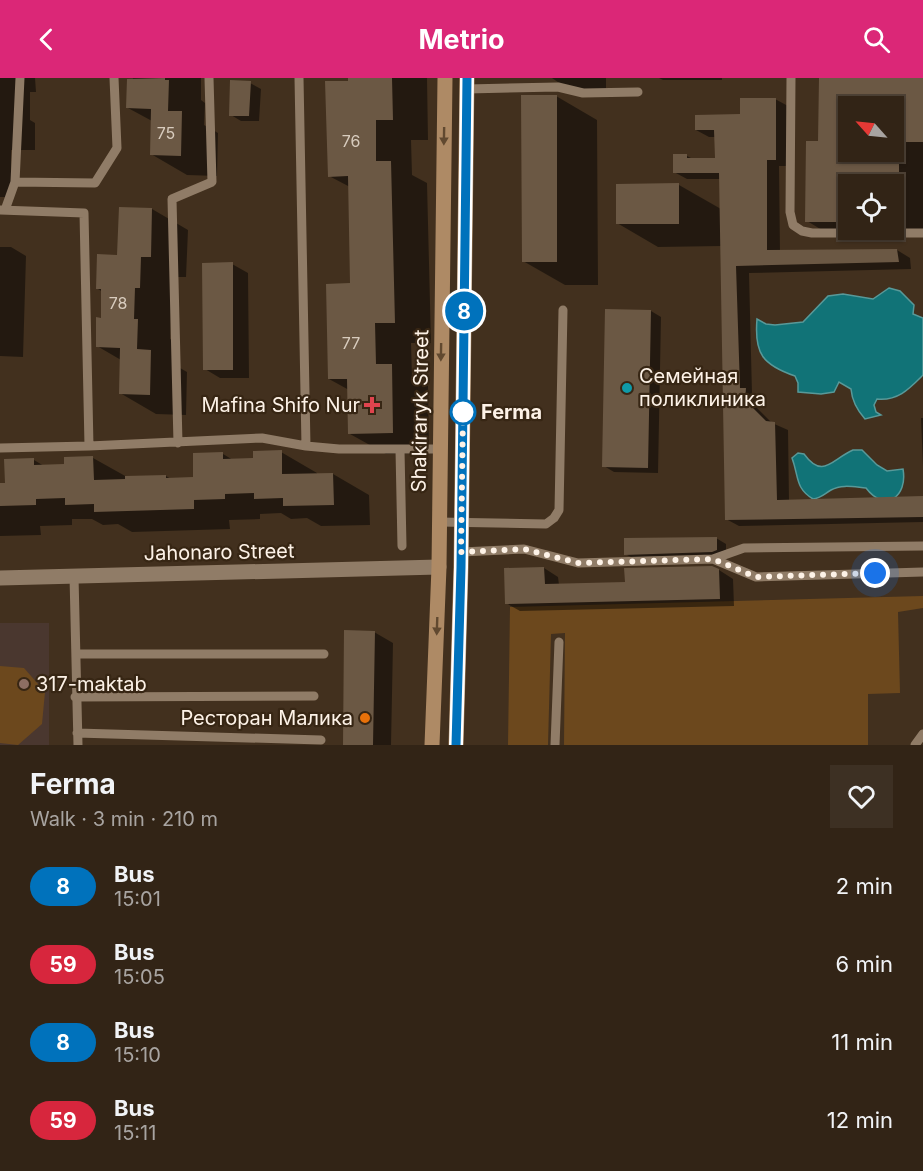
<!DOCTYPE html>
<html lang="en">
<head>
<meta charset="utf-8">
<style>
	body { margin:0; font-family:Inter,sans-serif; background:#3d3023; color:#f1f3f6; height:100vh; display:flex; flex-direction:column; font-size:22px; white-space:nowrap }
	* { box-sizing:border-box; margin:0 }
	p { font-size:20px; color:#a8a4a1 }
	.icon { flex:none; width:33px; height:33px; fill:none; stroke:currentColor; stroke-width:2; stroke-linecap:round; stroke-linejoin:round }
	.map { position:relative; height:667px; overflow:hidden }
	.panel { display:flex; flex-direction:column; background:#322416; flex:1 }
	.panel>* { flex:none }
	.badge { padding:0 12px; border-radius:20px; font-size:21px; line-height:39px }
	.needle { width:39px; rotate:297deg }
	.tools { position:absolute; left:838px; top:18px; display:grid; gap:12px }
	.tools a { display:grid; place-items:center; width:66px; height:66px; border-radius:0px; background:#322416; box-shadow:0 2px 4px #0004,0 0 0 2px #4d4135; font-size:30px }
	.you { position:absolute; width:30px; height:30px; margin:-15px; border:4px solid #fff; border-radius:50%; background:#1a73e8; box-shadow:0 0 0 9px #1a73e833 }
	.map>.badge { position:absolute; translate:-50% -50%; box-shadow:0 0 0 3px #fff }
	.round { display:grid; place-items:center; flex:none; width:63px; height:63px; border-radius:0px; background:#3d3023 }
	.head { display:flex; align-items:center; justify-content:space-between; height:102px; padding:0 30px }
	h1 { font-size:28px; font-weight:700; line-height:45px }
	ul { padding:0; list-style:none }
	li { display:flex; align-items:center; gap:18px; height:78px; padding:0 30px }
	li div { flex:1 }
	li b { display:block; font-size:22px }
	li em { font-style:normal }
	li .badge { min-width:66px; font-weight:700; text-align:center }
	header { display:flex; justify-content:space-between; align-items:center; height:78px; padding:0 30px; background:#db2777; color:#fff; font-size:27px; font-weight:700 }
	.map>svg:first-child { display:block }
	.education { fill:#4a372f }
	.green { fill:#6c481d }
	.water { fill:#117377; stroke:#589999; stroke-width:1.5 }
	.shadow { fill:#0007; fill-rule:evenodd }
	.building { fill:#6b5844 }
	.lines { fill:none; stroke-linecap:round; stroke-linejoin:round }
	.service { stroke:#907c67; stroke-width:9 }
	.minor { stroke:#907c67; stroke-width:15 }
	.secondary { stroke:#ae8a65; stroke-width:15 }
	.oneway { fill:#614930 }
	.line-casing { stroke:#fff; stroke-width:14 }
	.line { stroke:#0072bc; stroke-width:9 }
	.walk { stroke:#fdf2e7; stroke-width:6; stroke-dasharray:0 10.8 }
	.culture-dot { fill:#0f9aa8; stroke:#372614; stroke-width:2 }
	.health-dot { fill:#e0444e; stroke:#372614; stroke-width:2 }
	.stop-dot { fill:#fff; stroke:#0072bc; stroke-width:3 }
	.education-dot { fill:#8d6e63; stroke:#372614; stroke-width:2 }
	.food-dot { fill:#e8710a; stroke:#372614; stroke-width:2 }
	.labels { text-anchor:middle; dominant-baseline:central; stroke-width:4.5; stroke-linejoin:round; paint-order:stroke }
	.number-label { font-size:16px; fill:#d8ccbe }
	.poi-label { font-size:20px; fill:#fdf2e7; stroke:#372614; text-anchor:start }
	.street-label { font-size:20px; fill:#fdf2e7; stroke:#372614 }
	.stop-label { font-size:20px; font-weight:bold; fill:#fdf2e7; stroke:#372614; text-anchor:start }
</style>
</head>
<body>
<header><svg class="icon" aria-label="back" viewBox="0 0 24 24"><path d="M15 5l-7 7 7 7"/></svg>Metrio<svg class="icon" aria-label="search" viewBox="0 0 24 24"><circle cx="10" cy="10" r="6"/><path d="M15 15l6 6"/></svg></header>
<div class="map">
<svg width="923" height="667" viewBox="0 0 923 667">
	<rect width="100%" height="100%" fill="#42301e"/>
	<path class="education" d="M 0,545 L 49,545 L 49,667 L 0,667 Z"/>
	<path class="green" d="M 923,518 L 923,530 L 898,534 L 900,615 L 868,616 L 868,667 L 564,667 L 565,555 L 551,556 L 548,667 L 508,667 L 510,529 Z
		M 0,588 L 24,590 L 45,614 L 42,646 L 18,667 L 0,665 Z"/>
	<path class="water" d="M 889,210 L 900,213 L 914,227 L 913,236 L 923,240 L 923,297 C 909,311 898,323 877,321 L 874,327 L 876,334 L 881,337 L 865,341 C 857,332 852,323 851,311 L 839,304 L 834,314 L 821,316 L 798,314 L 798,305 L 795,298 C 763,287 754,276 757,241 L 766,246 L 775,247 L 803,244 L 828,218 L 843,216 L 873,221 Z
		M 853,372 L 862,372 L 877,387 L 887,393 L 903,391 C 908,419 885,435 866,410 C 854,409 842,406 831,412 C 824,416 821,420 813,421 C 795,410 799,399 792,380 L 798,375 L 804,376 C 823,402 832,381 853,372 Z"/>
	<path class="shadow" d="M 0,0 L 35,0 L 36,14 L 30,14 L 30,42 L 35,45 L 35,72 L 11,72 L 11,119 L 0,119 Z
		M 133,0 L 201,0 L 201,22 L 205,25 L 204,47 L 218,55 L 217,98 L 187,97 L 151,76 L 152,43 L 128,30 Z
		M 349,0 L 427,0 L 428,62 L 411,62 L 412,97 L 427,105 L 431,265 L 411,265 L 412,299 L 428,308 L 429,375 L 386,376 L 350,356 L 349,312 L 329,301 L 352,207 L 350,109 L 329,98 Z
		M 552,0 L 606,0 L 606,12 L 568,11 Z
		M 659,0 L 722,0 L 722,2 L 663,2 Z
		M 820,0 L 923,0 L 923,153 L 822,152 L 807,143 L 820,65 ZM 849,28 L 894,28 L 894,74 L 849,74 ZM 849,106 L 894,106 L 894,152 L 849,152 Z
		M 250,5 L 261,11 L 259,43 L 241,43 L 231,37 Z
		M 556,18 L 597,42 L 598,207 L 565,207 L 523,183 Z
		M 775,21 L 788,28 L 788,88 L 779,88 L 780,174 L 897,172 L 910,180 L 911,191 L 749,195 L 752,316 L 758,319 L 757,330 L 772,345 L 788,352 L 789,423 L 923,420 L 923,444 L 739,448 L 726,441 L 722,168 L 658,169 L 617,145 L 679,107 L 721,131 L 721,101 L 687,101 L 674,94 L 687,78 L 693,81 L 716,81 L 716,59 L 709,59 L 696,52 L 742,38 Z
		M 152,131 L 188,152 L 186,199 L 177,199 L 171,230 L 170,261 L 174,263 L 173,286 L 187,294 L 186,337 L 156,336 L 120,315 L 121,282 L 97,268 L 102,241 L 103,214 L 98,211 Z
		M 0,169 L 11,169 L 26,178 L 23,279 L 0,278 Z
		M 232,186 L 248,195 L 249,300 L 220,300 L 205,291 Z
		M 651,233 L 661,239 L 658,395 L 614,394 L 604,388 Z
		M 921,340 L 923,340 L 923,388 Z
		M 281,374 L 317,395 L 317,397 L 333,396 L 369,417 L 370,447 L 321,448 L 307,440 L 291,441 L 281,435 L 260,436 L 260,441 L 229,442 L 230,451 L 132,454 L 118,446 L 103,447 L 92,441 L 72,441 L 72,447 L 40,448 L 41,457 L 0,458 L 0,406 L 6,406 L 34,382 L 44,388 L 66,387 L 93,380 L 127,399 L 166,398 L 171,401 L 195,400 L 223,376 L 233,382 L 255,381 Z
		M 716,460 L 726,466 L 726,477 L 635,481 L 625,476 Z
		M 544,490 L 558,499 L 559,507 L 626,506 L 719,492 L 733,501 L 734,528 L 520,533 L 506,525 L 505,491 Z
		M 374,554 L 393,565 L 391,667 L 344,667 Z"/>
	<path class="building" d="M 165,0 L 165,2 L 169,2 L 168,33 L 182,33 L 181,78 L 150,77 L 151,31 L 126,30 L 127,1 Z
		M 348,0 L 392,0 L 393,42 L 376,42 L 376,83 L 391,83 L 395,245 L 375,245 L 376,286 L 392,286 L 393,355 L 348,356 L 347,301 L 328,301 L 326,206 L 350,205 L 348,98 L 328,99 L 325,3 L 348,3 Z
		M 819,0 L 923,0 L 923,64 L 894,64 L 894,25 L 890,25 L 890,18 L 863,18 L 862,28 L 849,28 L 849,74 L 899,74 L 899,106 L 846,106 L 846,144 L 805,144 L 806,63 L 818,63 Z
		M 230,2 L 251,3 L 249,38 L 229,38 Z
		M 521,17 L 557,17 L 557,184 L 522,184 Z
		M 740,20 L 776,20 L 776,82 L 767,82 L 767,172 L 897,171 L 899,184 L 736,188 L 740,310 L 746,310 L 745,322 L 766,343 L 775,344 L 777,422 L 923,418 L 923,439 L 725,442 L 719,95 L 673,95 L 673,76 L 687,76 L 687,80 L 715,80 L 714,52 L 695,52 L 695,37 L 740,36 Z
		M 679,105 L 679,146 L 616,146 L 616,106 Z
		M 119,129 L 152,130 L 151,179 L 141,179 L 140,210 L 135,210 L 134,241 L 138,241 L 137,271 L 151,272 L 150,317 L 119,316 L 120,270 L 96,269 L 96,239 L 101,240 L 101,211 L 96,211 L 97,176 L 117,177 Z
		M 233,184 L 233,292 L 203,292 L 202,185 Z
		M 605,231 L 651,232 L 648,390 L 602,389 Z
		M 282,372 L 282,396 L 333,395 L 334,427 L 283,428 L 283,420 L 254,421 L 254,415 L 225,416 L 225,421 L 194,422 L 194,431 L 94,434 L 94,426 L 65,427 L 65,420 L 36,421 L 36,427 L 0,428 L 0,405 L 5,405 L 4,381 L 34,380 L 34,387 L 64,386 L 64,379 L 93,378 L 94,402 L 125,401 L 125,398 L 166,397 L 166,400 L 193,399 L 193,375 L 223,374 L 223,381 L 253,380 L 253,373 Z
		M 717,459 L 717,472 L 712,474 L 624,477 L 624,460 Z
		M 712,488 L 719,491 L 720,521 L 505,526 L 504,490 L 544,489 L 545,506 L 625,504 L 624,490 Z
		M 344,552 L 375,553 L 373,667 L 343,667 Z"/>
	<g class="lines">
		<path class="service" d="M 299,0 L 306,368
			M 791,0 L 790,134 L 793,147 L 802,153 L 812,155 L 923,155
			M 467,11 L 558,9 L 583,15 L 638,14
			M 15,104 L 95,105 L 117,70 L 114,0
			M 0,132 L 84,135 L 89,368 L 0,370
			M 5,132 L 15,104 L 20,0
			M 178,365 L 172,121 L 212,104 L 209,0
			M 89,368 L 262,360 L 306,368 L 339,371 L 440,371
			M 400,372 L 402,468
			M 439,444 L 546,446 L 554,440 L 559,432 L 563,232
			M 461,474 L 524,471 L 578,485 L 713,481 L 756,499 L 923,494
			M 713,481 L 744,470 L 923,468
			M 74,498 L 78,667
			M 76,576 L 324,576
			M 75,619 L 314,618
			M 77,655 L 321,662
			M 555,667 L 559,564
			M 915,667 L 923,656"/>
		<path class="minor" d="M 0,500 L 439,489"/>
		<path class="secondary" d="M 432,667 L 439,489 L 445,0
			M 456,667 L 461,489 L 467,0"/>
	</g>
	<defs><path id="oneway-solid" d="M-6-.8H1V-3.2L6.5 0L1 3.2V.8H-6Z" transform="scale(1.5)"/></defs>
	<g class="oneway">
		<use href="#oneway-solid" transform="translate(444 58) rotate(91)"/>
		<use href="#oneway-solid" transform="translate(441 274) rotate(91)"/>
		<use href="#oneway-solid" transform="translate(437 548) rotate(92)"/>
	</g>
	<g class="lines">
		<g class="line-casing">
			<path id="line" d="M 456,667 L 461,489 L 467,0"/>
		</g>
		<use href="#line" class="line"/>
		<path class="walk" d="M 463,334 L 461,474 L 524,471 L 578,485 L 713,481 L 756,499 L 875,495"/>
	</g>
	<circle class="culture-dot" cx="627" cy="310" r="6"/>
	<path class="health-dot" d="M369 318h6v6h6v6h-6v6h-6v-6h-6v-6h6z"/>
	<circle class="stop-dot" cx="463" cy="334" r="12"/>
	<circle class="education-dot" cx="24" cy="606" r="6"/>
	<circle class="food-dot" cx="365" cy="640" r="6"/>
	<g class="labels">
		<g class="number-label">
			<text x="166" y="55">75</text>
			<text x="351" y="63">76</text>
			<text x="118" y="225">78</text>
			<text x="351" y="265">77</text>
		</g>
		<g class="poi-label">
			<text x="639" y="298">Семейная<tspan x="639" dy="23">поликлиника</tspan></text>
			<text x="360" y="327" text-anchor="end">Mafina Shifo Nur</text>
			<text x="36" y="606">317-maktab</text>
			<text x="353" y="640" text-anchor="end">Ресторан Малика</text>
		</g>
		<g class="street-label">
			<text transform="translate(420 333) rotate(-89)">Shakiraryk Street</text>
			<text transform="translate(219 474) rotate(-1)">Jahonaro Street</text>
		</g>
		<g class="stop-label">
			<text x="481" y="334">Ferma</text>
		</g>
	</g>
</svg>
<div class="tools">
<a><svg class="needle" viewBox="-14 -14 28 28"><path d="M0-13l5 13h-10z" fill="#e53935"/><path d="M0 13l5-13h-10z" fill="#a8a4a1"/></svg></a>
<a><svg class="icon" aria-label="locate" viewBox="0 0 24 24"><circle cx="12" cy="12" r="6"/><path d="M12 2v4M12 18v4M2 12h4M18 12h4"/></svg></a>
</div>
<div class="you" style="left:875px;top:495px"></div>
<b class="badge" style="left:464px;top:233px;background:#0072bc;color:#fff">8</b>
</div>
<section class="panel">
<div class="head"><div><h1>Ferma</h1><p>Walk · 3 min · 210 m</p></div><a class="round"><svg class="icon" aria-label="heart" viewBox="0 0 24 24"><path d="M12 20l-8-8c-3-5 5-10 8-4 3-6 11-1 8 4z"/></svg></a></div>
<ul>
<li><span class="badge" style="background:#0072bc;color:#fff">8</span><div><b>Bus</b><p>15:01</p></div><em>2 min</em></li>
<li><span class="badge" style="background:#d7263d;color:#fff">59</span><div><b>Bus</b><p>15:05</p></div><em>6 min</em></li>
<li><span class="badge" style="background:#0072bc;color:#fff">8</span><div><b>Bus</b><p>15:10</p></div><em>11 min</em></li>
<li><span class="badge" style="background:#d7263d;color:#fff">59</span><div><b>Bus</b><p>15:11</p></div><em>12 min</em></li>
</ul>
</section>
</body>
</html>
